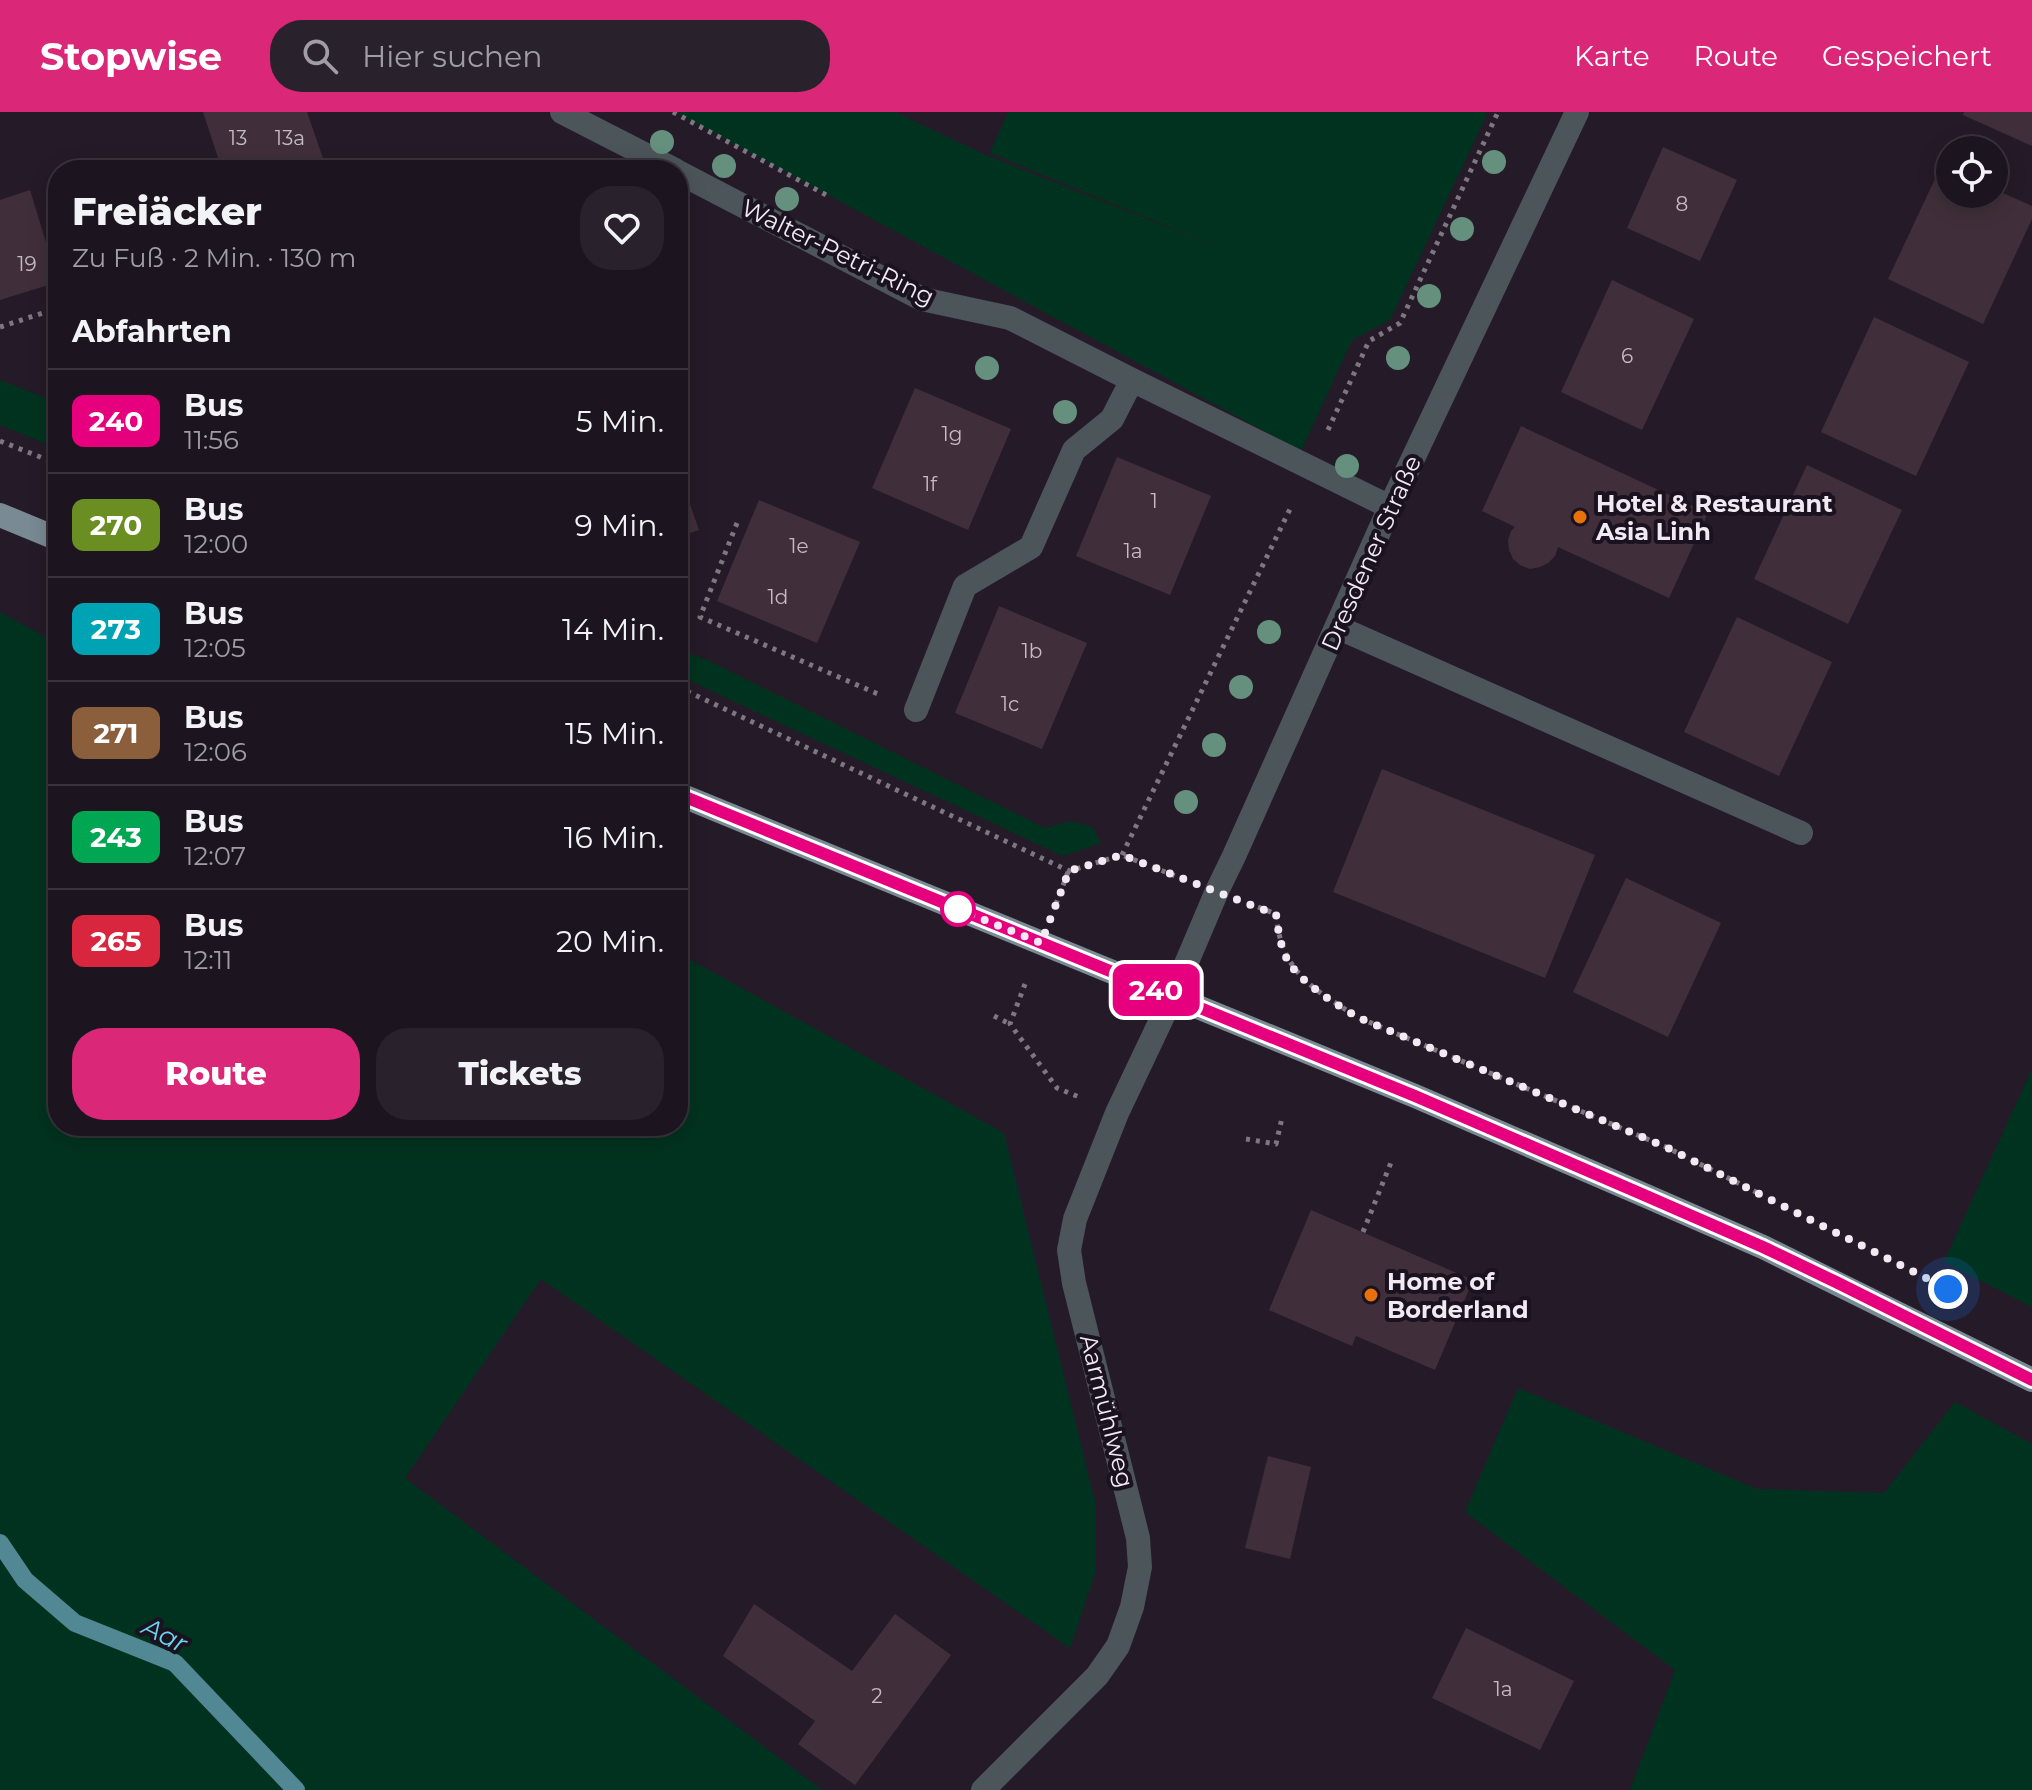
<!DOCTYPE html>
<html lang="de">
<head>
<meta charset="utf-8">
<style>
	body { margin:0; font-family:Montserrat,sans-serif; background:#29212b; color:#f1f3f6; height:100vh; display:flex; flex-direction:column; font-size:30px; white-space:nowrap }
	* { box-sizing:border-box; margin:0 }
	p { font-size:26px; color:#a09ea4 }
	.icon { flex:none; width:44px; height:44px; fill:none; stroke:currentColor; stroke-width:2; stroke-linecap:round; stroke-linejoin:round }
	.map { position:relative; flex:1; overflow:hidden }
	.sheet { position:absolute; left:48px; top:48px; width:640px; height:976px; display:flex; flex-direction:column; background:#1c141e; border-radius:32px; box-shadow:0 4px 20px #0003,0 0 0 2px #3a333c }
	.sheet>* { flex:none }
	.badge { padding:0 16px; border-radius:12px; font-size:28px; line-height:52px }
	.tools { position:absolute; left:1936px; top:24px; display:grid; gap:16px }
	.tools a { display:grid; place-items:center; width:72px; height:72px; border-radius:50%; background:#1c141e; box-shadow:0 4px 20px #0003,0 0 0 2px #3a333c; font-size:40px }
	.you { position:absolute; width:40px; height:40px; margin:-20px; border:6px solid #fff; border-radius:50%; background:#1a73e8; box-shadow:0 0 0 12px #1a73e833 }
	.map>.badge { position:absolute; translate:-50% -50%; box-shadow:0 0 0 4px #fff }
	h2 { padding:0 24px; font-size:30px; line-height:72px }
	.round { display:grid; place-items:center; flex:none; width:84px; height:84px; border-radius:32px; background:#29212b }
	.headline { display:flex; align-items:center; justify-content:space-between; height:136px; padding:0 24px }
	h1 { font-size:38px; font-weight:800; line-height:60px }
	.cta { display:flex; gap:16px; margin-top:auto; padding:16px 24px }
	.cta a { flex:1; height:92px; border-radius:32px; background:#db2777; color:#fff; font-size:32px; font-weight:800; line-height:92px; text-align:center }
	.cta a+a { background:#29212b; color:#f1f3f6 }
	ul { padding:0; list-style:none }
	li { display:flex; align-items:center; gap:24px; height:104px; padding:0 24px; border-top:2px solid #3a333c }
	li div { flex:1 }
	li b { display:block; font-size:30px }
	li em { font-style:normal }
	li .badge { min-width:88px; font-weight:700; text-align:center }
	header { display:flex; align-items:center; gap:48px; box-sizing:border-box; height:112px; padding:0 40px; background:#db2777; color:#fff }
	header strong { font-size:38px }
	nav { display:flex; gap:44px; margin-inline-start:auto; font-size:28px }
	.search { width:560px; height:72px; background:#29212b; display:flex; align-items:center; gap:20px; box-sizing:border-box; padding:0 28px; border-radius:32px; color:#a09ea4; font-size:30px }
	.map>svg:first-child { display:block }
	.green { fill:#00331f }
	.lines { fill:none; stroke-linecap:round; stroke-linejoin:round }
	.stream { stroke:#528794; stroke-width:18 }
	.building { fill:#402f3a }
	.path { stroke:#7e7681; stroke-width:5; stroke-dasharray:4 6; stroke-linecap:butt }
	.minor { stroke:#4c555a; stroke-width:24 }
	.major { stroke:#798a94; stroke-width:24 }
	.tree { fill:#65907d }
	.line-casing { stroke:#fff; stroke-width:18 }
	.line { stroke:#e6007e; stroke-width:12 }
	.walk { stroke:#f1eaf3; stroke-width:8; stroke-dasharray:0 14.4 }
	.food-dot { fill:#e8710a; stroke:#1b121f; stroke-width:3 }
	.stop-dot { fill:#fff; stroke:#e6007e; stroke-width:4 }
	.labels { text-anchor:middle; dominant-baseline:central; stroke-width:8; stroke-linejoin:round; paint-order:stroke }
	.number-label { font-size:20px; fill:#c5bbc5 }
	.street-label { font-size:24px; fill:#f1eaf3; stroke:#1b121f }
	.poi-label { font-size:24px; font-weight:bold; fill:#f1eaf3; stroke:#1b121f; text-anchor:start }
	.water-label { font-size:26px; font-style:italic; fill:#6ad3ee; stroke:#1b121f }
</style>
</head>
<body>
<header>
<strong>Stopwise</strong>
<div class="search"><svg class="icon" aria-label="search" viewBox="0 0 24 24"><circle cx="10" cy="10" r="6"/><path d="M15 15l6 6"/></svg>Hier suchen</div>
<nav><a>Karte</a><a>Route</a><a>Gespeichert</a></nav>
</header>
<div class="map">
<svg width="2032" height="1678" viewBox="0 0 2032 1678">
	<rect width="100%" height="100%" fill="#251b28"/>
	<path class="green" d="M 675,0 L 895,0 L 981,41 L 1234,142 L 990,41 L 1008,0 L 1486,0 L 1487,2 L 1390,208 L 1352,228 L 1301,339 Z
		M 0,268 L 58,291 L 58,337 L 0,313 Z
		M 0,500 L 58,532 L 58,1014 L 678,1014 L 678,841 L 1004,1021 L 1095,1390 L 1095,1461 L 1070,1536 L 541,1167 L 405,1366 L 822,1678 L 0,1678 Z
		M 678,537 L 709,549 L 1045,716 L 1071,709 L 1092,715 L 1101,731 L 1063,744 L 678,563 Z
		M 2032,957 L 2032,1195 L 1944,1150 Z
		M 1518,1276 L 1757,1377 L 1884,1381 L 1955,1290 L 2032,1332 L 2032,1678 L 1630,1678 L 1675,1558 L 1465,1400 Z"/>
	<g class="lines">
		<path class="stream" d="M 0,1431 L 25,1468 L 75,1511 L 175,1551 L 296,1678"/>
	</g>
	<path class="building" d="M 203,0 L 307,0 L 327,58 L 222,58 Z
		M 1964,0 L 2032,0 L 2032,34 L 1963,3 Z
		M 1663,35 L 1737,68 L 1700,149 L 1627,116 Z
		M 1942,52 L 1950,56 L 1950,82 L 1994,82 L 1994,77 L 2032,94 L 2032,107 L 1983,212 L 1888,167 Z
		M 30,78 L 58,170 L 0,188 L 0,88 Z
		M 1612,168 L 1694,207 L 1642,318 L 1561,280 Z
		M 1874,205 L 1969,250 L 1916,364 L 1821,320 Z
		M 915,276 L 1011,317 L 968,418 L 872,376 Z
		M 1521,314 L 1708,401 L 1669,486 L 1558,435 L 1555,444 L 1548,451 L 1540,455 L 1530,457 L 1520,453 L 1513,447 L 1509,438 L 1508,428 L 1511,419 L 1515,415 L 1482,399 Z
		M 1117,345 L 1211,384 L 1170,483 L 1076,444 Z
		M 1807,353 L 1902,398 L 1848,512 L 1754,467 Z
		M 683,372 L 699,418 L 678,425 L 678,374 Z
		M 759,388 L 860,430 L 817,531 L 717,489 Z
		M 999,494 L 1087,531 L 1042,637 L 955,601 Z
		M 1737,505 L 1832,550 L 1779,664 L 1684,620 Z
		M 1382,657 L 1595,743 L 1545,866 L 1333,780 Z
		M 1626,766 L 1721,811 L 1668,925 L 1573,880 Z
		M 1311,1098 L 1473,1168 L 1435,1258 L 1356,1224 L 1352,1234 L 1269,1198 Z
		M 1268,1344 L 1311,1355 L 1290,1447 L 1245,1436 Z
		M 754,1492 L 852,1559 L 895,1502 L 951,1543 L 855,1673 L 798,1632 L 815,1609 L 723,1544 Z
		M 1466,1516 L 1574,1569 L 1540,1638 L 1432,1586 Z"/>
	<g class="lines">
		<path class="path" d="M 673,0 L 828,84
			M 0,215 L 58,196
			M 1328,318 L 1369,229 L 1400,211 L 1498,0
			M 0,329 L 58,352
			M 737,411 L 700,505 L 878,582
			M 678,575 L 1069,759 L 1122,743 L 1178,765
			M 1122,743 L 1291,395
			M 1056,792 L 1068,760
			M 1258,795 L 1276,802 C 1281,861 1313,876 1357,905 L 1666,1035 L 1756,1080
			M 1025,872 L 1010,912 L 1057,976 L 1079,985
			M 994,904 L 1010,912
			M 1246,1027 L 1276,1032 L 1282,1006
			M 1363,1120 L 1392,1048"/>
		<path class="minor" d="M 562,0 L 675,58
			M 678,60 L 922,187 L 1010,206 L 1132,268 L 1390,395
			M 1337,515 L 1801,721
			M 916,598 L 965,474 L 1031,435 L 1074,338 L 1112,307 L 1132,268
			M 983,1678 L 1097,1564 L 1118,1534 L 1132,1495 L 1140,1455 L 1138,1426 L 1074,1171 L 1069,1138 L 1075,1107 L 1117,1001 L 1172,885 L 1217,779 L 1234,744 L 1390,395 L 1577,0"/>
		<path class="major" d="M 0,403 L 58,427
			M 678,682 L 1415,984 L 1644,1083 L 1763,1135 L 2032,1268"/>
	</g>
	<g class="tree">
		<circle cx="662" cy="30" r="12"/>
		<circle cx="1494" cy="50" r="12"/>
		<circle cx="724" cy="54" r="12"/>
		<circle cx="787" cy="87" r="12"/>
		<circle cx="1462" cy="117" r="12"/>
		<circle cx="1429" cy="184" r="12"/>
		<circle cx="1398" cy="246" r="12"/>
		<circle cx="987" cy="256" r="12"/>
		<circle cx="1065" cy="300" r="12"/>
		<circle cx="1347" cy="354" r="12"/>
		<circle cx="1269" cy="520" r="12"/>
		<circle cx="1241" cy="575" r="12"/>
		<circle cx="1214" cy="633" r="12"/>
		<circle cx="1186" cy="690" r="12"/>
	</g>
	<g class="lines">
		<g class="line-casing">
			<path id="line" d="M 678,682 L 1415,984 L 1644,1083 L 1763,1135 L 1838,1171 L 2032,1268"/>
		</g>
		<use href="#line" class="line"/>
		<path class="walk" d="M 958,797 L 1041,831 L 1069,759 L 1122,743 L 1256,795 L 1276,802 C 1278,817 1280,832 1286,845 C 1296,868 1336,892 1357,905 L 1666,1035 L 1948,1177"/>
	</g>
	<g class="food-dot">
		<circle cx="1580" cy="405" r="8"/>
		<circle cx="1371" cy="1183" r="8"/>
	</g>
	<circle class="stop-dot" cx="958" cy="797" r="16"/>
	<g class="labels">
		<g class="number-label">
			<text x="238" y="26">13</text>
			<text x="290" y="26">13a</text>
			<text x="1682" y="92">8</text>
			<text x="27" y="152">19</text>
			<text x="1627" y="244">6</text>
			<text x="952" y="322">1g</text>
			<text x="930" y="372">1f</text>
			<text x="1154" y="389">1</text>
			<text x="799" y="434">1e</text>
			<text x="1133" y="439">1a</text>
			<text x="778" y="485">1d</text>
			<text x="1032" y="539">1b</text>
			<text x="1010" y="592">1c</text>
			<text x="1503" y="1577">1a</text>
			<text x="877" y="1584">2</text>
		</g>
		<g class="street-label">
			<text transform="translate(838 140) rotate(26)">Walter-Petri-Ring</text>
			<text transform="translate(1371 441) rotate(-66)">Dresdener Straße</text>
			<text transform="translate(1107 1299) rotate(76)">Aarmühlweg</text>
		</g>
		<g class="poi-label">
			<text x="1596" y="391">Hotel &amp; Restaurant<tspan x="1596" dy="28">Asia Linh</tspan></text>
			<text x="1387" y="1169">Home of<tspan x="1387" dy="28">Borderland</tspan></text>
		</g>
		<g class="water-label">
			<text transform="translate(165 1523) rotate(27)">Aar</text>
		</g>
	</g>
</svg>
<div class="tools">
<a><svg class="icon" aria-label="locate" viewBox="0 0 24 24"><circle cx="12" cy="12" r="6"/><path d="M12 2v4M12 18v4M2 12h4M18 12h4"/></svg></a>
</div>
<div class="you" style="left:1948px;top:1177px"></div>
<b class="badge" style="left:1156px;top:878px;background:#e6007e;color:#fff">240</b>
<section class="sheet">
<div class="headline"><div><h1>Freiäcker</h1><p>Zu Fuß · 2 Min. · 130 m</p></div><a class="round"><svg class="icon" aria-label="heart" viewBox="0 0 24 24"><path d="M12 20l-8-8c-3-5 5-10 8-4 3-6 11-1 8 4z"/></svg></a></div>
<h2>Abfahrten</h2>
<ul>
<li><span class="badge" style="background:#e6007e;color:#fff">240</span><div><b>Bus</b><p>11:56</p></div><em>5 Min.</em></li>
<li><span class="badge" style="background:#6b8e23;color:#fff">270</span><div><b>Bus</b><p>12:00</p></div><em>9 Min.</em></li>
<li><span class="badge" style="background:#00a3b4;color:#fff">273</span><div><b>Bus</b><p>12:05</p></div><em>14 Min.</em></li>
<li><span class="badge" style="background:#8b5e3c;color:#fff">271</span><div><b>Bus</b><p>12:06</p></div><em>15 Min.</em></li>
<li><span class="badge" style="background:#00a651;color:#fff">243</span><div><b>Bus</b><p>12:07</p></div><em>16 Min.</em></li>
<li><span class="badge" style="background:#d7263d;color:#fff">265</span><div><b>Bus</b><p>12:11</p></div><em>20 Min.</em></li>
</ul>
<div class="cta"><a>Route</a><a>Tickets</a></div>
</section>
</div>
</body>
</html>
